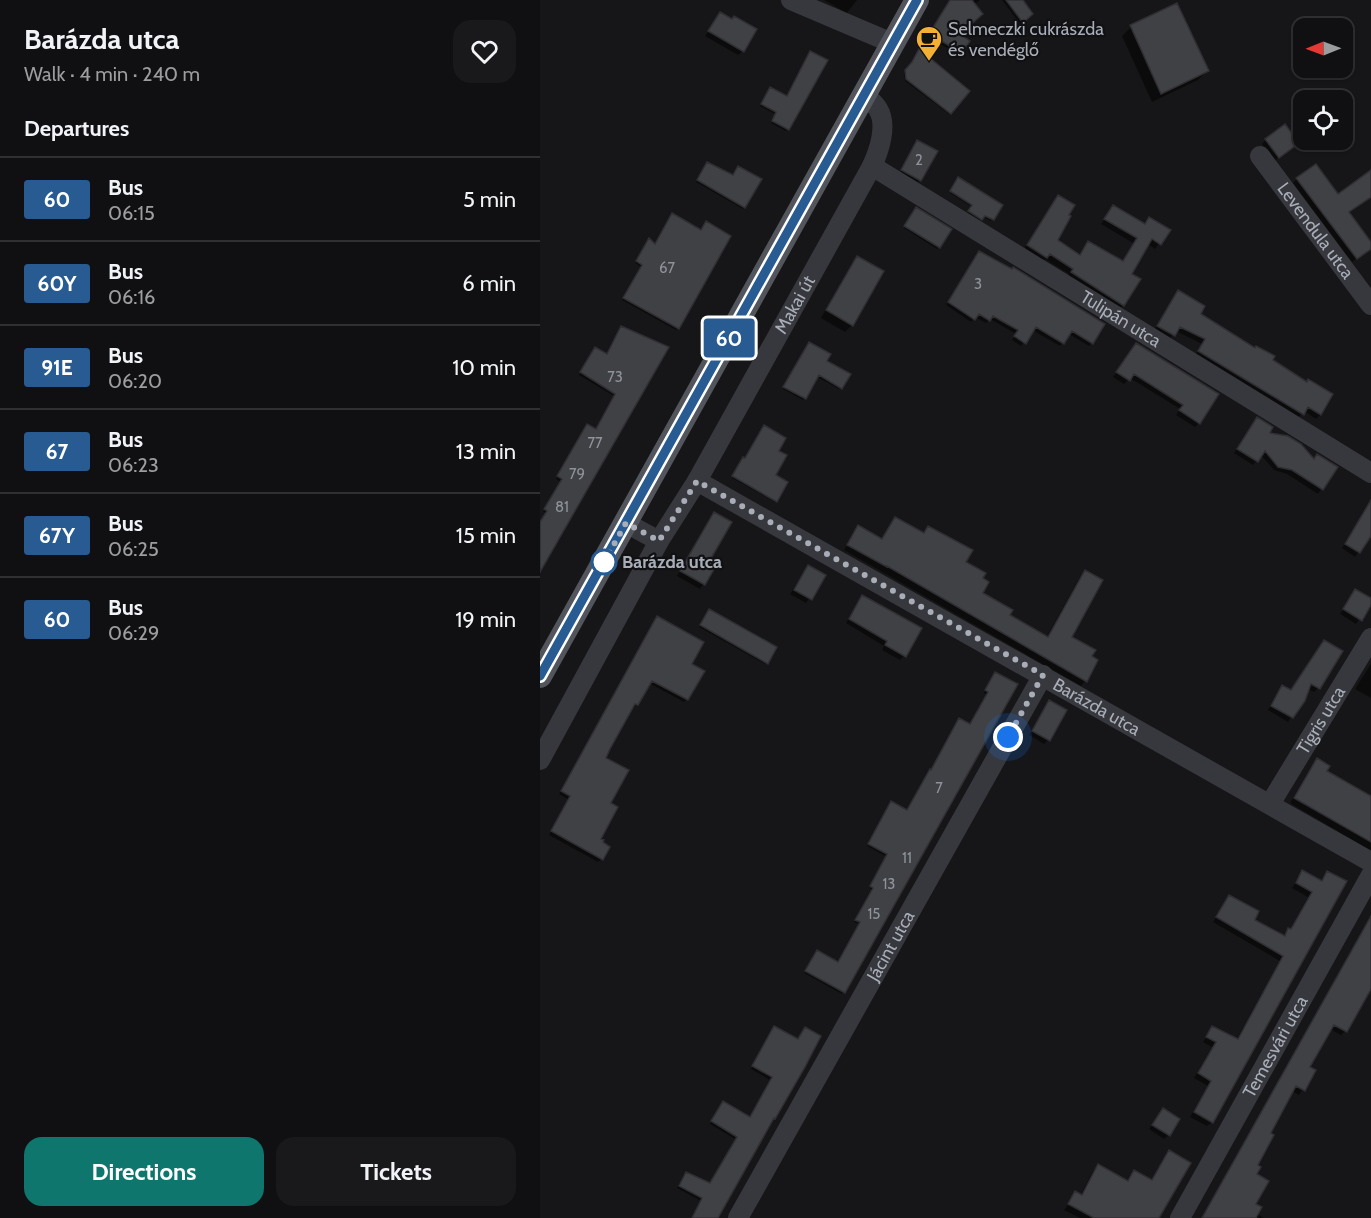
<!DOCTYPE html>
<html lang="en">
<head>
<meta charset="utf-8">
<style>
	body { margin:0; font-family:Cabin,sans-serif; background:#19191b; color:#f1f3f6; height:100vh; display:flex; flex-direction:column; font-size:22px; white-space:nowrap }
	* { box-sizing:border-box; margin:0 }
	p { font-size:20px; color:#9c9d9f }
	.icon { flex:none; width:33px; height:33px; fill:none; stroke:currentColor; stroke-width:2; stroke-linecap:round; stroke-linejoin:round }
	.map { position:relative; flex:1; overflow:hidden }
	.panel { display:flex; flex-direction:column; background:#101012; width:540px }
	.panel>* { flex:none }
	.badge { padding:0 12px; border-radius:4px; font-size:21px; line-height:39px }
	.needle { width:39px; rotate:269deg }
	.tools { position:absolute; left:753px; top:18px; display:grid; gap:12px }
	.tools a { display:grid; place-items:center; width:60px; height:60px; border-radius:12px; background:#101012; box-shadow:0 2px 4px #0004,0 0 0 2px #303032; font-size:30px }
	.you { position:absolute; width:30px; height:30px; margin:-15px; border:4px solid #fff; border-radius:50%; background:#1a73e8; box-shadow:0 0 0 9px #1a73e833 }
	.map>.badge { position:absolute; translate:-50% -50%; box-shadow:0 0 0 3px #fff }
	h2 { padding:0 24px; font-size:22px; line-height:54px }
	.round { display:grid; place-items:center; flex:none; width:63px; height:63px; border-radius:18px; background:#19191b }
	.overview { display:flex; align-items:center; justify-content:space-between; height:102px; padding:0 24px }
	h1 { font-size:28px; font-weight:700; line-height:45px }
	.button { display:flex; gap:12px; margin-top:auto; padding:12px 24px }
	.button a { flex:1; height:69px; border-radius:18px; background:#0f766e; color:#fff; font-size:24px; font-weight:700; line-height:69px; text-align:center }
	.button a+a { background:#19191b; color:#f1f3f6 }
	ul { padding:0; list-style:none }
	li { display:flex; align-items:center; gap:18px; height:84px; padding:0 24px; border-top:2px solid #303032 }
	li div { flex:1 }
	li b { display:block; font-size:22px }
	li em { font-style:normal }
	li .badge { min-width:66px; font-weight:700; text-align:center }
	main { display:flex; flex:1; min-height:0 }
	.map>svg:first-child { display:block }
	.shadow { fill:#0007 }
	.building { fill:#404145; stroke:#303034; stroke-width:1.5 }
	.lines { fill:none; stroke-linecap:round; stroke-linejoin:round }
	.minor { stroke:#37383d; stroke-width:20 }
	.major { stroke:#53555c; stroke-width:24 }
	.line-casing { stroke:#fff; stroke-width:14 }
	.line { stroke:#275b91; stroke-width:9 }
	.walk { stroke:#a8adb8; stroke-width:6; stroke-dasharray:0 10.8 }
	.stop-dot { fill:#fff; stroke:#275b91; stroke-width:3 }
	.labels { text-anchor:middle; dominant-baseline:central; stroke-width:4.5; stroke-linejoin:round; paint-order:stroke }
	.number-label { font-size:15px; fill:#8e929b }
	.poi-label { font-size:18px; fill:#a8adb8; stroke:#111113; text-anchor:start }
	.street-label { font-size:18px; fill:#a8adb8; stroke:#111113 }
	.stop-label { font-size:18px; font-weight:bold; fill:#a8adb8; stroke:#111113; text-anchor:start }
</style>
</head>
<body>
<main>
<section class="panel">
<div class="overview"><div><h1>Barázda utca</h1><p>Walk · 4 min · 240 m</p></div><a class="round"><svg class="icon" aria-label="heart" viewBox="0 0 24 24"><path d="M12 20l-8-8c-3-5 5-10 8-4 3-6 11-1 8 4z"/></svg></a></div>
<h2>Departures</h2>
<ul>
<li><span class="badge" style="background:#275b91;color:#fff">60</span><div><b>Bus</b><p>06:15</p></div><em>5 min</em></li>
<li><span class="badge" style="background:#275b91;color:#fff">60Y</span><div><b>Bus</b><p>06:16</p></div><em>6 min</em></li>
<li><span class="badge" style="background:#275b91;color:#fff">91E</span><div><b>Bus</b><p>06:20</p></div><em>10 min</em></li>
<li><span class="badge" style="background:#275b91;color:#fff">67</span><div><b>Bus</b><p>06:23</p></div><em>13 min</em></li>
<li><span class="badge" style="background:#275b91;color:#fff">67Y</span><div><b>Bus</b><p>06:25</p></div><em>15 min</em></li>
<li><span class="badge" style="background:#275b91;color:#fff">60</span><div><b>Bus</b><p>06:29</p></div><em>19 min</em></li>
</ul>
<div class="button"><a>Directions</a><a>Tickets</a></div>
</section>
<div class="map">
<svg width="831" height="1218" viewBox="0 0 831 1218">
	<rect width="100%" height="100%" fill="#161618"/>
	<path class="shadow" d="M 284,0 L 317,0 L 307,13 Z
		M 412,0 L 440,0 L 434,5 L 418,34 L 428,41 L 418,55 L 388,36 Z
		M 462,0 L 481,0 L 491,14 L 480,24 Z
		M 636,5 L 667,71 L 658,80 L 612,102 L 582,36 L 591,27 Z
		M 180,14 L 203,51 L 198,55 L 165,36 Z
		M 269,54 L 286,61 L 246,131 L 231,123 L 235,114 L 220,106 L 229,90 L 246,97 Z
		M 371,66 L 428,91 L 409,114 L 365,81 L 364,73 Z
		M 726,140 L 753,147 L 734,161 L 722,144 Z
		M 376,143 L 396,152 L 378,182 L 360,172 Z
		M 165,166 L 193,177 L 204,207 L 203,209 L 156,182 Z
		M 757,179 L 797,196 L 831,179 L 831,196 L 808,213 L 831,244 L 831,248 L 812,262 L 753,183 Z
		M 417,181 L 461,205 L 451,221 L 443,217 L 440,220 L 428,213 L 432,207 L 410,193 Z
		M 518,197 L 516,241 L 539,256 L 549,243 L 582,262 L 593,243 L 561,224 L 574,207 L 604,225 L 609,219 L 628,231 L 615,249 L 608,244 L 590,274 L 583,305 L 578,310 L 527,278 L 529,274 L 505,259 L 502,262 L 483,250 Z
		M 374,211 L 399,247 L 397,249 L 364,228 Z
		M 107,242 L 138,328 L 136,330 L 82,300 L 101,267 L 95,263 Z
		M 439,252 L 552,343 L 549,346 L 529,334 L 520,346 L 492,330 L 481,346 L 472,340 L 476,334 L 450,319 L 446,323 L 435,317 L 431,322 L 406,305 Z
		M 317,258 L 312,325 L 305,332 L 281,318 L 311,265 Z
		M 638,292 L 659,314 L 766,383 L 791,395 L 780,415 L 776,419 L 764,411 L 758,418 L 655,356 L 662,344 L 636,331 L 629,339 L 614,330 Z
		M 81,328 L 127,348 L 0,568 L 0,523 L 6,513 L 3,512 L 21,482 L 16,479 L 45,428 L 55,431 L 74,396 L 39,375 L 53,351 L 66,356 Z
		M 267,345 L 285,361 L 301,388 L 299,389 L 277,377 L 263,400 L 243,389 Z
		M 596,345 L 659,423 L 655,427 L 636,415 L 640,409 L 590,378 L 584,384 L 573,377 Z
		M 717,419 L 728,434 L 773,460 L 796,467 L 778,494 L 747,474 L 734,470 L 721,455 L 713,465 L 694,453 Z
		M 237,451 L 234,476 L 236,501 L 235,502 L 192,478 L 202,460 Z
		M 831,501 L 831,533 L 815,557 L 802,548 Z
		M 174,514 L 168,561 L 175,565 L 160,589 L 137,576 L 170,518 Z
		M 355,519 L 383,534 L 389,528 L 441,579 L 441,593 L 468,616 L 506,638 L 540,577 L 545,572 L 530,638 L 550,657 L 545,681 L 541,686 L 304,550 L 319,527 L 341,540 Z
		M 268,567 L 284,576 L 266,603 L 250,594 Z
		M 815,591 L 831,600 L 816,624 L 800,614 Z
		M 322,597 L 364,656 L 360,660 L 342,650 L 344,646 L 306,623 Z
		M 167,612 L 226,663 L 225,664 L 159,627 Z
		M 117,617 L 150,664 L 147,699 L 144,702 L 109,683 L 97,704 L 94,707 L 92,706 L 64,759 L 69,803 L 59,839 L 61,859 L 58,862 L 9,835 L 29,800 L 19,794 Z
		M 784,642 L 801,652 L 778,688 L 774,692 L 768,689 L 748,722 L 728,710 L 742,687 L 750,691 Z
		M 831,664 L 831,698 L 815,689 Z
		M 455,673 L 476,685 L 302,994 L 264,973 L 275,954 L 297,963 L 319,924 L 314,922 L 332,890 L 330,889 L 347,857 L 327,846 L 350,805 L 366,811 L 388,773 L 430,726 L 447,695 L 444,693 Z
		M 509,702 L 508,740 L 504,744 L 489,735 Z
		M 777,760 L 785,772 L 831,798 L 831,851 L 750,803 L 772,765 Z
		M 763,872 L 780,882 L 788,872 L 672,1122 L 667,1126 L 650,1117 L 668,1086 L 654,1078 L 672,1047 L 663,1042 L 673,1027 L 696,1040 L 740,961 L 673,922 L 689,897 L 713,920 L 743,937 L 750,930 L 768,897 L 752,888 Z
		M 831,915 L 831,986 L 805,1031 L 801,1035 L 790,1029 L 768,1068 L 774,1071 L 759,1095 L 752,1091 L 729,1134 L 716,1166 L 714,1205 L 717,1214 L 724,1218 L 662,1218 Z
		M 265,1029 L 264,1066 L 177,1218 L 152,1218 L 161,1201 L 137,1188 L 144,1176 L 147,1173 L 169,1185 L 195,1139 L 170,1124 L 181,1105 L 209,1118 L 230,1080 L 211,1069 L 232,1030 L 257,1040 Z
		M 623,1110 L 629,1135 L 624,1139 L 609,1129 Z
		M 629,1152 L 619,1218 L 540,1218 L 524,1210 L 536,1193 L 540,1196 L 553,1171 L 558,1166 L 587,1181 L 595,1171 L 611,1181 L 624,1158 Z"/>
	<path class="building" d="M 410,0 L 432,0 L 443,14 L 420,34 L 430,41 L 422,53 L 389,34 Z
		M 466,0 L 483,0 L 493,14 L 483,23 Z
		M 637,3 L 669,71 L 621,94 L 590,25 Z
		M 180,12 L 192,19 L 194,16 L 217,29 L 204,52 L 168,31 Z
		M 379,49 L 430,91 L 411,114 L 366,79 L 365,70 L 372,62 Z
		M 270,51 L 288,60 L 249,130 L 232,121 L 236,112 L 221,104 L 230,87 L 247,96 Z
		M 745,124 L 759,143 L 739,158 L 725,139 Z
		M 377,140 L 398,151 L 381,181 L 361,170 Z
		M 167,162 L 193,175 L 198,166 L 222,179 L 205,208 L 157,180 Z
		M 776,164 L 798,194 L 831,170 L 831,197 L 809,212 L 831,242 L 831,249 L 817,259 L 756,178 Z
		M 418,177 L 463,205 L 454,220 L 445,216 L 442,220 L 428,211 L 432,205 L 410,191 Z
		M 518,195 L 535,205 L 529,215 L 531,216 L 518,240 L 540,255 L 548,241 L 583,261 L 597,238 L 564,219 L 573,205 L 605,224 L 609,217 L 631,230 L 621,245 L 612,239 L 592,274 L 601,279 L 584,306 L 531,272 L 533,269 L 510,254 L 507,258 L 487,245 Z
		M 376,207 L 412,229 L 400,248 L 364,226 Z
		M 132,213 L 161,230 L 166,221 L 191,236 L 139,329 L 83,298 L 102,265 L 96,261 L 109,238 L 115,244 Z
		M 439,251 L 472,269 L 473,267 L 565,324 L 553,344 L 532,331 L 524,344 L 496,327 L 486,344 L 474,336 L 478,330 L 453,316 L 450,321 L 439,314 L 435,320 L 408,302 Z
		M 317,256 L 344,271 L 313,326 L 286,310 Z
		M 638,290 L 665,306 L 661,314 L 715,348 L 716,346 L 735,356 L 733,360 L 767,382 L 768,379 L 793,394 L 781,415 L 768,407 L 764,415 L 658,351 L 665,339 L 640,327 L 635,336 L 617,326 Z
		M 81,326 L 129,347 L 0,572 L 0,522 L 7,511 L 4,509 L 22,479 L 17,476 L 47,424 L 56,429 L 75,394 L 40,372 L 55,347 L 67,354 Z
		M 269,342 L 291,354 L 287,361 L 311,374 L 302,389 L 279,375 L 266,399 L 243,387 Z
		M 596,343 L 679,394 L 660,424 L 639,410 L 643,405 L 594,374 L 590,381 L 576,372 Z
		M 717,417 L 733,427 L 730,433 L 748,436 L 761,444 L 774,459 L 777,454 L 798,467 L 783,490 L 752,470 L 738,467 L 725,451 L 718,462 L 697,449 Z
		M 224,425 L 246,438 L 239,451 L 247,455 L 236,475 L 248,482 L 237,502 L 192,476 L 203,457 L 205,458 Z
		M 831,500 L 831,536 L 820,553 L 805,544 Z
		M 174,512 L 192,522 L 170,560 L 177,564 L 165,585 L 140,571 Z
		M 355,517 L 384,533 L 388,526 L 433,550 L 426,562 L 446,573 L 443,578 L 449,582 L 443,593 L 473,610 L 470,615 L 508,637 L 545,570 L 563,580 L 532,637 L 556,650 L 552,656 L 558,660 L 547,682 L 347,566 L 347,567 L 307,545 L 318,525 L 342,539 Z
		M 268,565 L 286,575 L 272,600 L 254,590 Z
		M 815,589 L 831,598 L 831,605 L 822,621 L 803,609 Z
		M 322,595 L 382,628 L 366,657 L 345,645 L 347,641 L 309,619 Z
		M 169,609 L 237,647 L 228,664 L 160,625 Z
		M 117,616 L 164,642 L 152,664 L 165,671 L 148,700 L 112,681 L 98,705 L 95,704 L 70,749 L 66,758 L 89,770 L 71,803 L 78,807 L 61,839 L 64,840 L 63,842 L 70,847 L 63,860 L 11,831 L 30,796 L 21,791 Z
		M 784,640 L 803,651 L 780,689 L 771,684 L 765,701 L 753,718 L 731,706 L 742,685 L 751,690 Z
		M 455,672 L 478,684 L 305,993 L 265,971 L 277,950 L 298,962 L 320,922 L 315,920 L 333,888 L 330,886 L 347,854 L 328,844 L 351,801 L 367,810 L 390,769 L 391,770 L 419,718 L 430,724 L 448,692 L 445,690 Z
		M 509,700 L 527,710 L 510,741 L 492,731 Z
		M 777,758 L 790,766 L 787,771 L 831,796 L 831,842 L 754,798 Z
		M 762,870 L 782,881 L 787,871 L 807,881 L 673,1123 L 654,1112 L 671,1081 L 658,1073 L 676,1042 L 666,1037 L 672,1026 L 698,1039 L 743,956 L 676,917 L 689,895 L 719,911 L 715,920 L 745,936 L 748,928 L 751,929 L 772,892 L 756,883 Z
		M 831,916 L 831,989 L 807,1032 L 794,1025 L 770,1067 L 776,1070 L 765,1091 L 756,1086 L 731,1133 L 734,1135 L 718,1165 L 721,1167 L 717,1174 L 729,1181 L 716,1204 L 722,1207 L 716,1218 L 662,1218 Z
		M 234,1026 L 258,1039 L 265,1027 L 281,1036 L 265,1067 L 235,1119 L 234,1118 L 178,1218 L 152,1218 L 162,1198 L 139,1186 L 146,1172 L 170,1183 L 197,1137 L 171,1121 L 183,1101 L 210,1117 L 232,1077 L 212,1066 Z
		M 623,1108 L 640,1119 L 630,1136 L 612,1125 Z
		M 629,1150 L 651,1163 L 619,1218 L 554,1218 L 528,1204 L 535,1191 L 542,1195 L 558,1164 L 588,1181 L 594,1170 L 612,1180 Z"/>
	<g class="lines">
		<g class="minor">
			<path d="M 251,0 L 352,43"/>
			<path id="s1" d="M 720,156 L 831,305"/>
			<path id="s2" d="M 332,166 L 831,473"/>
			<path id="s3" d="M 157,481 L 831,862"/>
			<path d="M 86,523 L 119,541"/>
			<path id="s4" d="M 0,760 L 119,541 L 157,481 L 332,166 C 339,151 348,125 338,109 C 335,104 329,99 325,95"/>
			<path id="s5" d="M 730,804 L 831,638"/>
			<path id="s6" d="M 198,1218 L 503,675"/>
			<path id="s7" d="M 640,1218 L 831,875"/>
		</g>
		<path class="major" d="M 0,676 L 377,0"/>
	</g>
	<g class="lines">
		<g class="line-casing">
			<path id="line" d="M 0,676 L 377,0"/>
		</g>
		<use href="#line" class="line"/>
		<path class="walk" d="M 64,562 L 86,523 L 119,541 L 157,481 L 503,675 L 468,737"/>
	</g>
	<defs>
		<g id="cafe-pin" transform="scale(1.35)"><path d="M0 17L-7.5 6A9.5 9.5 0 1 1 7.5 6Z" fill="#f2b134" stroke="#111113"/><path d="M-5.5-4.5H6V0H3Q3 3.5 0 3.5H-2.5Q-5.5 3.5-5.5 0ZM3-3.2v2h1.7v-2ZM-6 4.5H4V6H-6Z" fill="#111"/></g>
	</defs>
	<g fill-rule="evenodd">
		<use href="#cafe-pin" x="389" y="39"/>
	</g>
	<circle class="stop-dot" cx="64" cy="562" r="12"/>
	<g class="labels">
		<g class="number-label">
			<text x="379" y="160">2</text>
			<text x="127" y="268">67</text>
			<text x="438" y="284">3</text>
			<text x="75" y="377">73</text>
			<text x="55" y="443">77</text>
			<text x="37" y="474">79</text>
			<text x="22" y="507">81</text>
			<text x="399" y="788">7</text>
			<text x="367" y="858">11</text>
			<text x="349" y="884">13</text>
			<text x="334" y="914">15</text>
		</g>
		<g class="poi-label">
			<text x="408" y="29">Selmeczki cukrászda<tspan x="408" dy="21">és vendéglő</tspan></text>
		</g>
		<g class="street-label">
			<text stroke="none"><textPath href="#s1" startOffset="93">Levendula utca</textPath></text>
			<text stroke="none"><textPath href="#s4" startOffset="522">Makai út</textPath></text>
			<text stroke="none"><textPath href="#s2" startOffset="292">Tulipán utca</textPath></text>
			<text stroke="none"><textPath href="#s3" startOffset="459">Barázda utca</textPath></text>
			<text stroke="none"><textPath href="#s5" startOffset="98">Tigris utca</textPath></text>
			<text stroke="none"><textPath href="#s6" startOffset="312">Jácint utca</textPath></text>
			<text stroke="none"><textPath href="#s7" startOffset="196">Temesvári utca</textPath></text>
		</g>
		<g class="stop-label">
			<text x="82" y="562">Barázda utca</text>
		</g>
	</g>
</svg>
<div class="tools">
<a><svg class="needle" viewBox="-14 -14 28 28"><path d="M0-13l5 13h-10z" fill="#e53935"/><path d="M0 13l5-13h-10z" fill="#9c9d9f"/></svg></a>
<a><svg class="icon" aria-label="locate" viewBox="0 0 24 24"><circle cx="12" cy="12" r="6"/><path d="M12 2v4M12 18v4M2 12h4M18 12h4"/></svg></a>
</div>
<div class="you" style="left:468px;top:737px"></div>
<b class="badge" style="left:189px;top:338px;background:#275b91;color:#fff">60</b>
</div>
</main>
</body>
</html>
